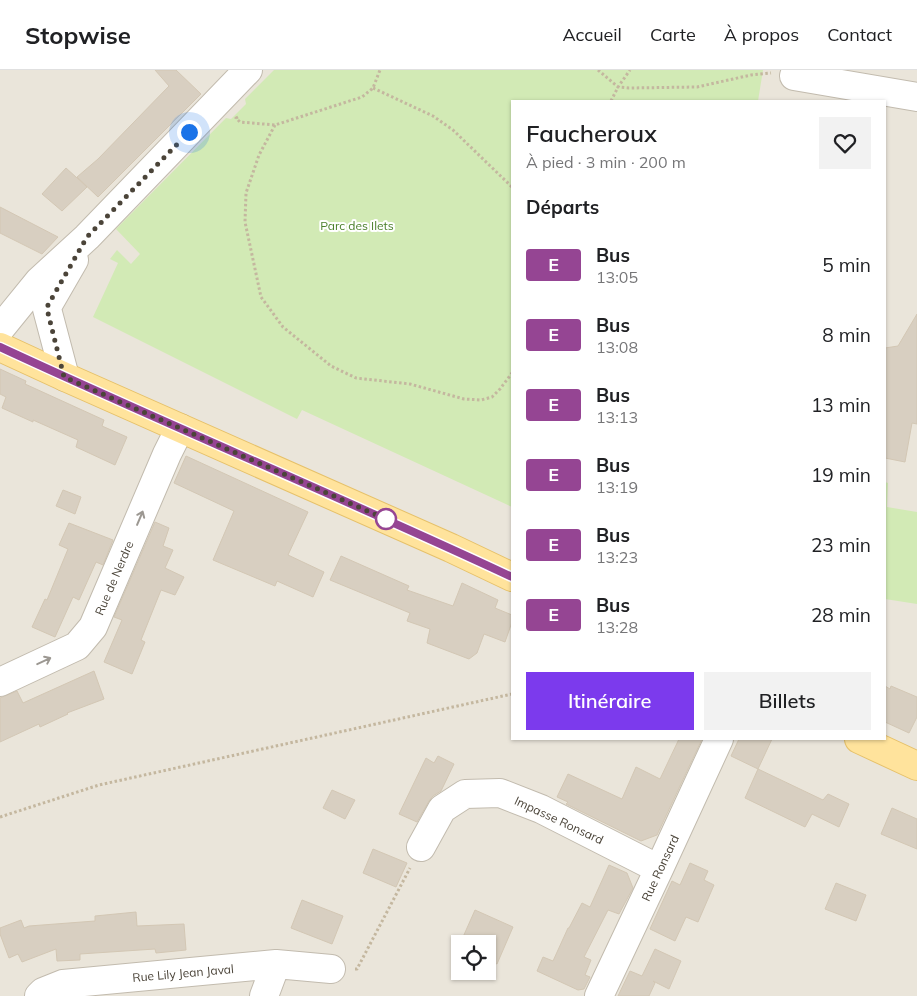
<!DOCTYPE html>
<html lang="fr">
<head>
<meta charset="utf-8">
<style>
	body { margin:0; font-family:Mulish,sans-serif; background:#f2f2f2; color:#202124; height:100vh; display:flex; flex-direction:column; font-size:19px; white-space:nowrap }
	* { box-sizing:border-box; margin:0 }
	p { font-size:16px; color:#757577 }
	.icon { flex:none; width:28px; height:28px; fill:none; stroke:currentColor; stroke-width:2; stroke-linecap:round; stroke-linejoin:round }
	.map { position:relative; flex:1; overflow:hidden }
	.drawer { position:absolute; left:511px; top:30px; width:375px; height:640px; display:flex; flex-direction:column; background:#fff; border-radius:0px; box-shadow:0 1px 4px #0004 }
	.drawer>* { flex:none }
	.badge { padding:0 10px; border-radius:4px; font-size:18px; line-height:32px }
	.buttons { position:absolute; left:451px; top:865px; display:grid; gap:10px }
	.buttons a { display:grid; place-items:center; width:45px; height:45px; border-radius:0px; background:#fff; box-shadow:0 1px 4px #0004; font-size:25px }
	.you { position:absolute; width:25px; height:25px; margin:-12px; border:4px solid #fff; border-radius:50%; background:#1a73e8; box-shadow:0 0 0 8px #1a73e833 }
	.map>.badge { position:absolute; translate:-50% -50%; box-shadow:0 0 0 2px #fff }
	h2 { padding:0 15px; font-size:19px; line-height:45px }
	.round { display:grid; place-items:center; flex:none; width:52px; height:52px; border-radius:0px; background:#f2f2f2 }
	.headline { display:flex; align-items:center; justify-content:space-between; height:85px; padding:0 15px }
	h1 { font-size:24px; font-weight:600; line-height:38px }
	.action { display:flex; gap:10px; margin-top:auto; padding:10px 15px }
	.action a { flex:1; height:58px; border-radius:0px; background:#7c3aed; color:#fff; font-size:20px; font-weight:600; line-height:58px; text-align:center }
	.action a+a { background:#f2f2f2; color:#202124 }
	ul { padding:0; list-style:none }
	li { display:flex; align-items:center; gap:15px; height:70px; padding:0 15px }
	li div { flex:1 }
	li b { display:block; font-size:19px }
	li em { font-style:normal }
	li .badge { min-width:55px; font-weight:700; text-align:center }
	header { display:flex; align-items:center; gap:30px; box-sizing:border-box; height:70px; padding:0 25px; background:#fff; border-bottom:1px solid #e0e0e0 }
	header strong { font-size:24px }
	nav { display:flex; gap:28px; margin-inline-start:auto; font-size:18px }
	.map>svg:first-child { display:block }
	.residential { fill:#eae5da; fill-rule:evenodd }
	.green { fill:#d2eab5 }
	.building { fill:#d8cfc1; stroke:#d3c7b4 }
	.lines { fill:none; stroke-linecap:round; stroke-linejoin:round }
	.minor-casing { stroke:#c2bbae; stroke-width:30 }
	.major-casing { stroke:#e6c16a; stroke-width:30 }
	.path { stroke:#c4b79f; stroke-width:3; stroke-dasharray:2.5 2.5; stroke-linecap:butt }
	.minor { stroke:#fff; stroke-width:28 }
	.major { stroke:#ffe39c; stroke-width:28 }
	.oneway { stroke:#9c9892 }
	.line-casing { stroke:#fff; stroke-width:11 }
	.line { stroke:#954593; stroke-width:8 }
	.walk { stroke:#4b4439; stroke-width:5; stroke-dasharray:0 9 }
	.stop-dot { fill:#fff; stroke:#954593; stroke-width:2.5 }
	.labels { text-anchor:middle; dominant-baseline:central; stroke-width:4; stroke-linejoin:round; paint-order:stroke }
	.park-label { font-size:12px; fill:#4a7f2a; stroke:#fff }
	.street-label { font-size:12px; fill:#4b4439; stroke:#fff }
</style>
</head>
<body>
<header>
<strong>Stopwise</strong>
<nav><a>Accueil</a><a>Carte</a><a>À propos</a><a>Contact</a></nav>
</header>
<div class="map">
<svg width="917" height="926" viewBox="0 0 917 926">
	<rect width="100%" height="100%" fill="#f6f3ec"/>
	<path class="residential" d="M 0,0 L 917,0 L 917,926 L 0,926 ZM 512,31 L 885,31 L 885,669 L 512,669 ZM 460,874 L 488,874 L 488,901 L 460,901 Z"/>
	<path class="green" d="M 274,0 L 763,0 L 758,31 L 512,31 L 512,437 L 302,340 L 297,349 L 93,247 L 118,193 L 110,189 L 117,180 L 131,194 L 140,184 L 116,159 L 226,48 L 231,49 L 246,34 L 245,29 Z
		M 885,412 L 888,413 L 887,437 L 917,442 L 917,534 L 885,529 Z"/>
	<path class="building" d="M 155,0 L 176,0 L 201,24 L 98,127 L 77,107 L 98,89 L 169,16 Z
		M 66,98 L 87,117 L 62,141 L 42,124 Z
		M 0,137 L 58,167 L 42,184 L 0,163 Z
		M 917,244 L 917,354 L 912,353 L 905,392 L 885,388 L 885,278 L 898,276 Z
		M 0,299 L 26,311 L 25,314 L 104,350 L 102,356 L 127,367 L 115,395 L 76,377 L 78,370 L 33,350 L 33,352 L 2,338 L 6,327 L 0,324 Z
		M 186,386 L 308,442 L 288,485 L 324,502 L 313,527 L 277,511 L 275,516 L 213,490 L 234,441 L 174,413 Z
		M 63,420 L 81,427 L 75,444 L 56,436 Z
		M 155,452 L 169,458 L 163,476 L 173,480 L 165,498 L 184,507 L 175,525 L 161,520 L 141,570 L 145,572 L 132,604 L 104,592 L 122,550 L 114,547 Z
		M 69,453 L 113,470 L 103,495 L 96,492 L 79,530 L 73,527 L 55,567 L 32,557 L 45,529 L 47,530 L 68,479 L 59,475 Z
		M 341,486 L 409,516 L 407,520 L 453,536 L 462,513 L 498,530 L 495,538 L 512,545 L 512,552 L 505,572 L 484,564 L 477,583 L 469,589 L 427,573 L 430,559 L 407,551 L 410,543 L 330,510 Z
		M 94,601 L 104,629 L 67,643 L 68,644 L 40,657 L 39,654 L 0,672 L 0,628 L 17,621 L 23,633 Z
		M 885,616 L 890,619 L 891,616 L 917,627 L 917,647 L 909,663 L 885,652 Z
		M 679,669 L 702,669 L 657,765 L 641,771 L 566,734 L 568,732 L 557,727 L 568,704 L 622,729 L 636,697 L 660,709 Z
		M 739,669 L 772,669 L 758,699 L 731,686 Z
		M 438,686 L 454,694 L 441,721 L 433,726 L 429,731 L 417,752 L 399,744 L 426,688 L 434,693 Z
		M 758,699 L 823,730 L 828,724 L 849,734 L 839,757 L 812,744 L 805,757 L 745,728 Z
		M 332,720 L 355,730 L 345,749 L 323,738 Z
		M 892,738 L 917,749 L 917,779 L 881,764 Z
		M 373,779 L 407,793 L 396,817 L 363,803 Z
		M 690,793 L 708,801 L 704,810 L 714,815 L 698,852 L 686,847 L 675,871 L 650,859 L 672,811 L 680,815 Z
		M 609,795 L 627,803 L 633,818 L 619,844 L 608,840 L 584,887 L 591,890 L 585,905 L 590,907 L 584,919 L 578,920 L 537,901 L 543,887 L 553,891 L 568,858 L 569,858 L 582,833 L 590,837 Z
		M 836,813 L 866,825 L 856,851 L 825,839 Z
		M 302,830 L 343,846 L 332,874 L 291,858 Z
		M 475,840 L 513,857 L 497,894 L 488,890 L 488,874 L 460,874 L 460,877 L 459,876 Z
		M 136,842 L 137,856 L 184,854 L 186,880 L 156,883 L 155,879 L 80,884 L 80,890 L 57,891 L 56,879 L 22,892 L 18,884 L 9,888 L 0,864 L 0,858 L 21,850 L 24,858 L 29,856 L 95,851 L 95,846 Z
		M 655,879 L 681,891 L 669,919 L 653,911 L 655,913 L 649,926 L 618,926 L 630,901 L 642,906 Z"/>
	<g class="lines">
		<g class="minor-casing">
			<path id="minor" d="M 794,6 L 917,27
				M 0,259 L 39,211 L 87,167 L 248,0
				M 65,307 L 47,239 L 48,235 L 74,190
				M 0,612 L 77,576 L 93,557 L 167,384 L 180,358
				M 421,777 L 442,739 L 465,724 L 500,723 L 541,739 L 659,799
				M 39,926 L 43,922 L 63,914 L 276,894 L 331,899
				M 264,926 L 276,894
				M 599,926 L 659,799 L 719,669"/>
		</g>
		<g class="major-casing">
			<path id="major" d="M 0,277 L 65,307 L 451,478 L 512,507
				M 859,669 L 917,696"/>
		</g>
		<path class="path" d="M 598,0 L 618,17 L 629,18 L 697,17 L 751,5 L 771,3
			M 373,18 L 433,46 L 453,60 L 512,117
			M 611,31 L 618,17 L 630,0
			M 238,47 L 236,48 L 240,52 L 275,55 L 362,27 L 373,18 L 380,0
			M 275,55 L 259,85 L 246,123 L 245,152 L 261,227 L 283,257 L 331,296 L 356,308 L 410,314 L 464,329 L 481,330 L 492,327 L 500,319 L 512,303
			M 0,747 L 99,715 L 512,624
			M 355,899 L 357,899 L 410,798"/>
		<use href="#minor" class="minor"/>
		<use href="#major" class="major"/>
	</g>
	<defs><path id="oneway-shaft" d="M-6 0H5M1.5-3L5.5 0L1.5 3" fill="none" stroke-width="1.6" stroke-linecap="round" stroke-linejoin="round" transform="scale(1.25)"/></defs>
	<g class="oneway">
		<use href="#oneway-shaft" transform="translate(140 448) rotate(-67)"/>
		<use href="#oneway-shaft" transform="translate(44 591) rotate(-25)"/>
	</g>
	<g class="lines">
		<g class="line-casing">
			<path id="line" d="M 0,277 C 170,356 343,428 512,507"/>
		</g>
		<use href="#line" class="line"/>
		<path class="walk" d="M 189,62 L 87,167 L 48,235 L 47,239 L 64,307 L 388,450 L 386,449"/>
	</g>
	<circle class="stop-dot" cx="386" cy="449" r="10"/>
	<g class="labels">
		<g class="park-label">
			<text x="357" y="155">Parc des Ilets</text>
		</g>
		<g class="street-label">
			<text transform="translate(114 508) rotate(-67)">Rue de Nerdre</text>
			<text transform="translate(559 750) rotate(25)">Impasse Ronsard</text>
			<text transform="translate(660 798) rotate(-65)">Rue Ronsard</text>
			<text transform="translate(183 903) rotate(-5)">Rue Lily Jean Javal</text>
		</g>
	</g>
</svg>
<div class="buttons">
<a><svg class="icon" aria-label="locate" viewBox="0 0 24 24"><circle cx="12" cy="12" r="6"/><path d="M12 2v4M12 18v4M2 12h4M18 12h4"/></svg></a>
</div>
<div class="you" style="left:189px;top:62px"></div>
<section class="drawer">
<div class="headline"><div><h1>Faucheroux</h1><p>À pied · 3 min · 200 m</p></div><a class="round"><svg class="icon" aria-label="heart" viewBox="0 0 24 24"><path d="M12 20l-8-8c-3-5 5-10 8-4 3-6 11-1 8 4z"/></svg></a></div>
<h2>Départs</h2>
<ul>
<li><span class="badge" style="background:#954593;color:#fff">E</span><div><b>Bus</b><p>13:05</p></div><em>5 min</em></li>
<li><span class="badge" style="background:#954593;color:#fff">E</span><div><b>Bus</b><p>13:08</p></div><em>8 min</em></li>
<li><span class="badge" style="background:#954593;color:#fff">E</span><div><b>Bus</b><p>13:13</p></div><em>13 min</em></li>
<li><span class="badge" style="background:#954593;color:#fff">E</span><div><b>Bus</b><p>13:19</p></div><em>19 min</em></li>
<li><span class="badge" style="background:#954593;color:#fff">E</span><div><b>Bus</b><p>13:23</p></div><em>23 min</em></li>
<li><span class="badge" style="background:#954593;color:#fff">E</span><div><b>Bus</b><p>13:28</p></div><em>28 min</em></li>
</ul>
<div class="action"><a>Itinéraire</a><a>Billets</a></div>
</section>
</div>
</body>
</html>
